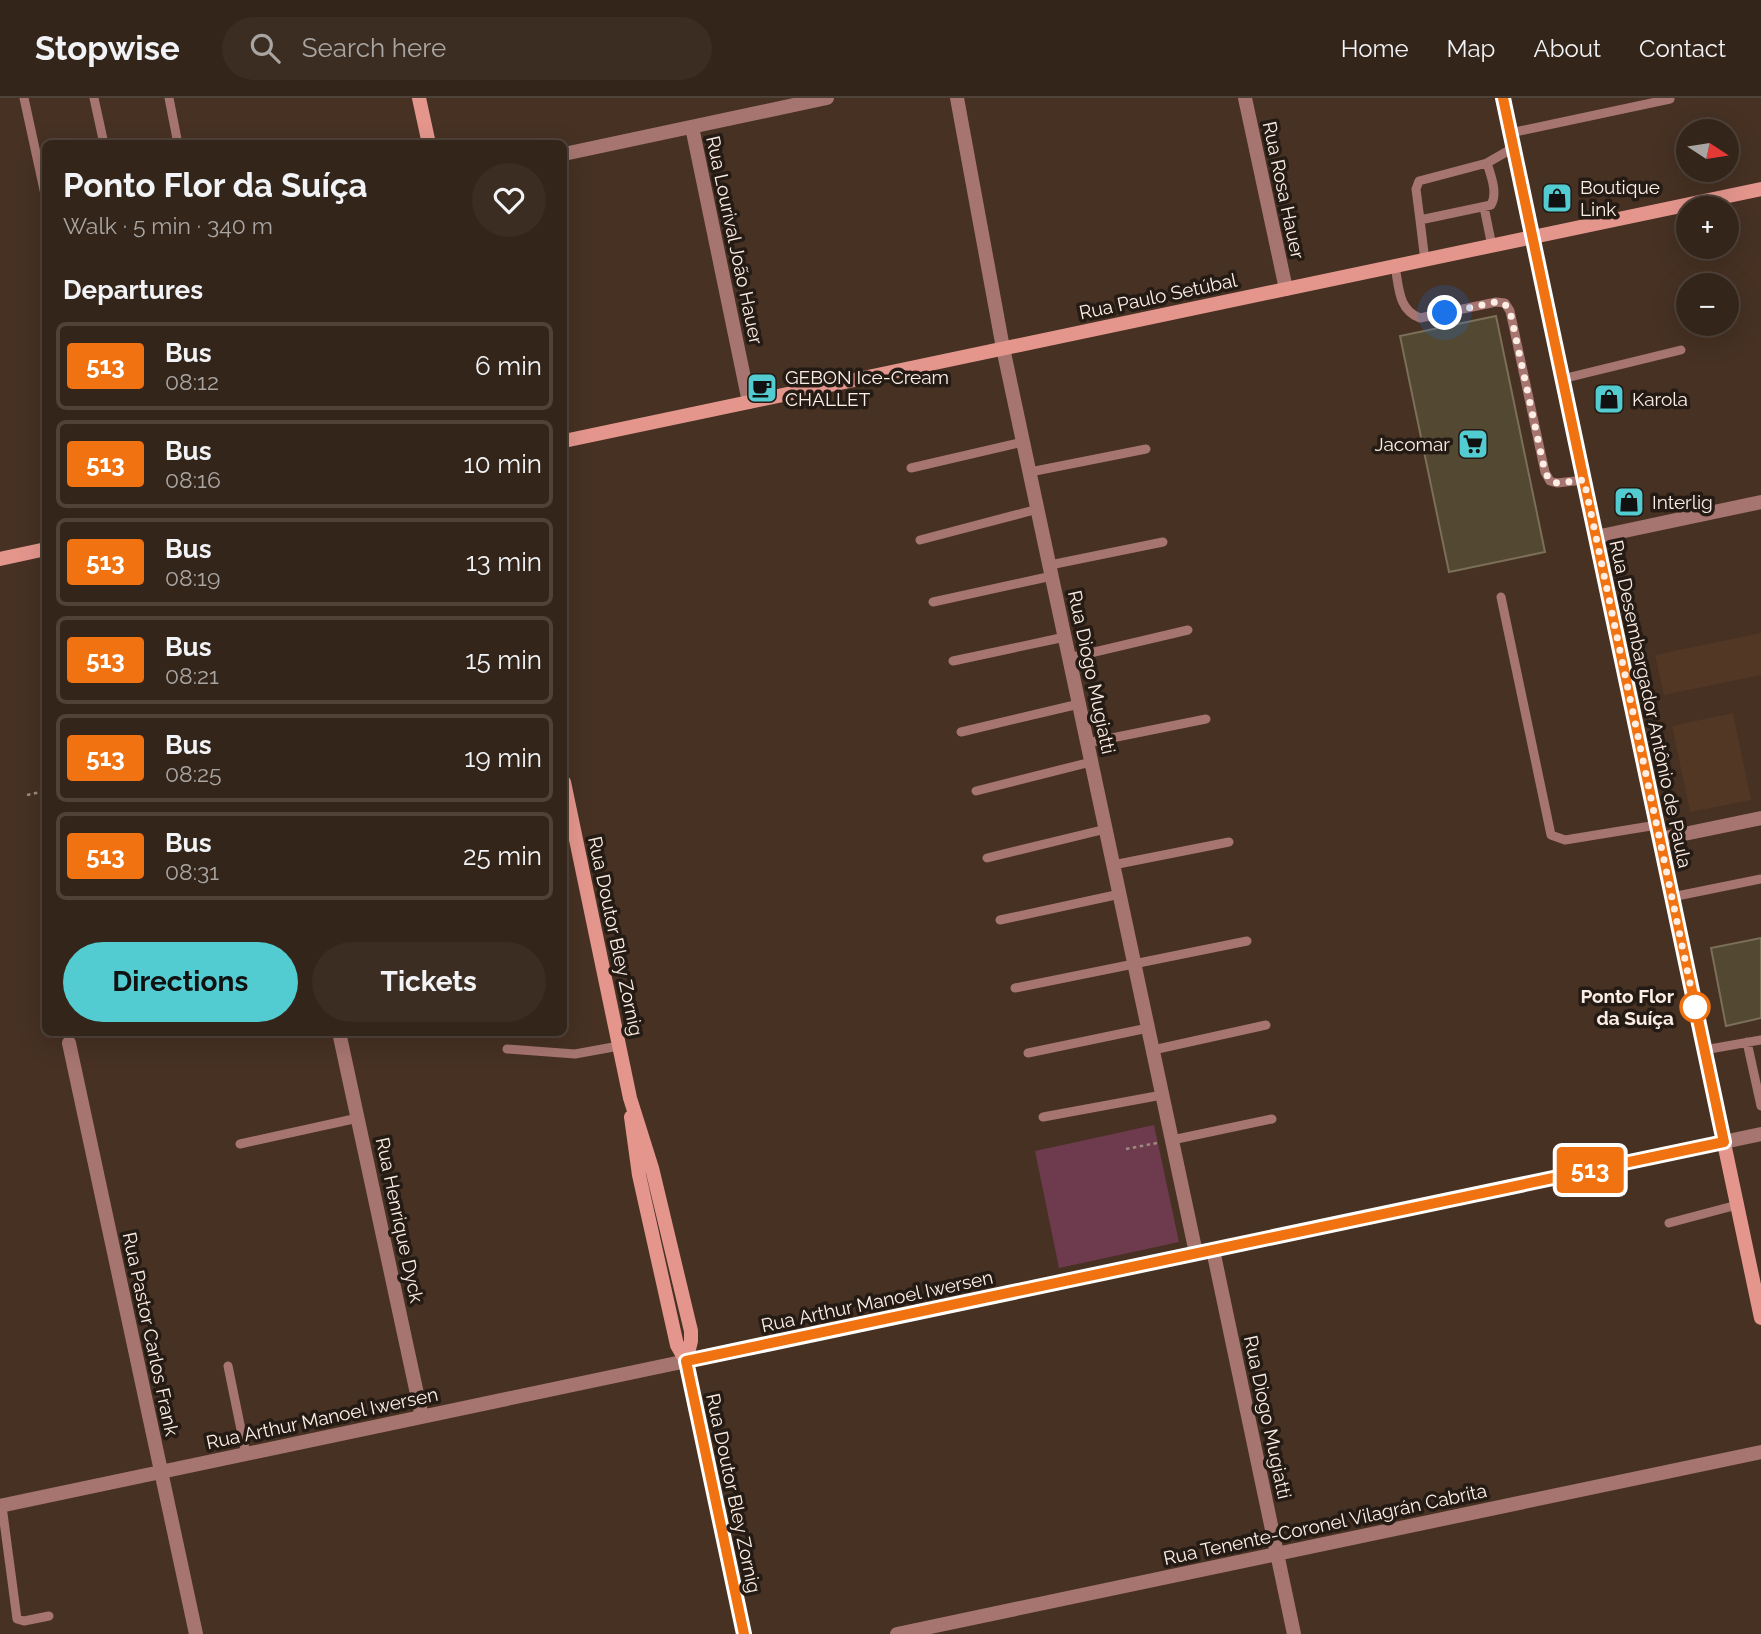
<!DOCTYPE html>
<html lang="en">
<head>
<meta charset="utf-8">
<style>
	body { margin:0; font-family:Raleway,sans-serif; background:#3c2d23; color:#f1f3f6; height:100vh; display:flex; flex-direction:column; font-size:26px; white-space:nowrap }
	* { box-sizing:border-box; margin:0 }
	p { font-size:23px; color:#a9a5a2 }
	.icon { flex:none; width:38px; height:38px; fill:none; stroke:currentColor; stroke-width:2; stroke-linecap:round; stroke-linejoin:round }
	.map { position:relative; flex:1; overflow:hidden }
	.panel { position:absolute; left:42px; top:42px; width:525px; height:896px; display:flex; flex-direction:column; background:#34251a; border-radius:10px; box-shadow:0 7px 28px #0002,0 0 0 2px #4e4239 }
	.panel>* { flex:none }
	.badge { padding:0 14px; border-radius:5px; font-size:24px; line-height:46px }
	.needle { width:46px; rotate:102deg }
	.tools { position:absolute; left:1676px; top:21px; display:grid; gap:14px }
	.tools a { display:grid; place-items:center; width:63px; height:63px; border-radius:50%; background:#34251a; box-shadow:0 7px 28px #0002,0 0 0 2px #4e4239; font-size:35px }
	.you { position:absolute; width:35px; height:35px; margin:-18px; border:5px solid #fff; border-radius:50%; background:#1a73e8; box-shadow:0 0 0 10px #1a73e833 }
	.map>.badge { position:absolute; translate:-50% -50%; box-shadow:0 0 0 4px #fff }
	h2 { padding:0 21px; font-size:26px; line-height:63px }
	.round { display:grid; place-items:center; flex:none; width:74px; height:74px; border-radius:37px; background:#3c2d23 }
	.overview { display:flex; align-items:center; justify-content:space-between; height:119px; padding:0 21px }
	h1 { font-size:33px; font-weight:700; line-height:52px }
	.button { display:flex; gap:14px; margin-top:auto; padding:14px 21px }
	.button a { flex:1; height:80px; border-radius:42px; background:#52ccd0; color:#111; font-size:28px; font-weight:700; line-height:80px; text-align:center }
	.button a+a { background:#3c2d23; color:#f1f3f6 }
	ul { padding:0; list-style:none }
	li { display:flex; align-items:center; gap:21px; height:88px; margin:0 14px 10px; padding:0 7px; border:4px solid #4e4239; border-radius:10px }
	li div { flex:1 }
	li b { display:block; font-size:26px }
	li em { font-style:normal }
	li .badge { min-width:77px; font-weight:700; text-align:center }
	header { display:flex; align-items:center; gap:42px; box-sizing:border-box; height:98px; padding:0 35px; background:#34251a; border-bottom:2px solid #4e4239 }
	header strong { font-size:33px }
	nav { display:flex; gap:38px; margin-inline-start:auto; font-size:24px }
	.search { width:490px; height:63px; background:#3c2d23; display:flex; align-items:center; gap:18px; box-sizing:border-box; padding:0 24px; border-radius:38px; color:#a9a5a2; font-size:26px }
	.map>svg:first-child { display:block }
	.built { fill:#523724 }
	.green { fill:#6d3b4d }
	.building { fill:#534831; stroke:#7b6f57; stroke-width:2 }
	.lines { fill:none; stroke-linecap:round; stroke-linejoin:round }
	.path { stroke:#9c8a7e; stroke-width:2.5; stroke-dasharray:3.5 3.5; stroke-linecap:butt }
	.lane { stroke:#a6756f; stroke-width:9 }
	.street { stroke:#a6756f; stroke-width:14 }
	.secondary { stroke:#e4968d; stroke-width:14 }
	.line-casing { stroke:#fff; stroke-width:16 }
	.line { stroke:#f17210; stroke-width:10 }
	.walk { stroke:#fdeee5; stroke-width:7; stroke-dasharray:0 12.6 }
	.stop-dot { fill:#fff; stroke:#f17210; stroke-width:3.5 }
	.labels { text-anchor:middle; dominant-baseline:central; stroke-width:7; stroke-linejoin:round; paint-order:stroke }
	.poi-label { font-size:19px; fill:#fdeee5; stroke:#251b15; text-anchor:start }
	.street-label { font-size:19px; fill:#fdeee5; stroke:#251b15 }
	.stop-label { font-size:19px; font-weight:bold; fill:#fdeee5; stroke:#251b15; text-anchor:end }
</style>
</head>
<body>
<header>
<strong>Stopwise</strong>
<div class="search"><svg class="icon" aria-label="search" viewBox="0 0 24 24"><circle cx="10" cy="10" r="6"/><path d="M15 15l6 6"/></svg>Search here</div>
<nav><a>Home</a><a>Map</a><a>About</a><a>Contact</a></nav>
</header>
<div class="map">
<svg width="1761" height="1536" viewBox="0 0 1761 1536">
	<rect width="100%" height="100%" fill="#463123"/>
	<path class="built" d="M 1761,535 L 1761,577 L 1664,597 L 1655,557 Z
		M 1733,615 L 1751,702 L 1690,714 L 1672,628 Z"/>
	<path class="green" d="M 1154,1027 L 1179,1144 L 1059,1170 L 1035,1053 Z"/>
	<path class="building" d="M 1496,218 L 1545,454 L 1449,474 L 1400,238 Z
		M 1761,840 L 1761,920 L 1726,928 L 1711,850 Z"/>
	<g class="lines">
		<path class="path" d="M 27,697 L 46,693
			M 1126,1051 L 1157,1045"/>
		<path class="lane" d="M 24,0 L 46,101
			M 94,0 L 104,46
			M 169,0 L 178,46
			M 1510,35 L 1670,1
			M 1484,109 L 1492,148
			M 1420,122 L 1416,91 L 1419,83 L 1487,65
			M 1425,163 L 1420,122 L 1491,107 C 1498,95 1491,78 1487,65 L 1513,50
			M 1395,168 C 1399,189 1398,212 1420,220 L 1496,204 L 1505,205 L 1510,213 L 1545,374 L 1550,383 L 1557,385 L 1584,382
			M 1562,281 L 1681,252
			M 911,370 L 1023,344
			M 1030,374 L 1146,351
			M 920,442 L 1038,411
			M 1050,467 L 1163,444
			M 1501,499 L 1551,737 L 1565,742 L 1657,727
			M 933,504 L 1052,478
			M 1069,560 L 1188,532
			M 953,563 L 1065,539
			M 961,634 L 1079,606
			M 1087,645 L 1206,621
			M 976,693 L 1091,664
			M 987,760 L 1106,731
			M 1113,767 L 1229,744
			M 1672,799 L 1761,781
			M 1000,822 L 1120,796
			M 1015,890 L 1247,843
			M 1747,944 L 1761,1008
			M 507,951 L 575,956 L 619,948
			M 1153,952 L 1266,927
			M 1704,952 L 1761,942
			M 1028,955 L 1148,930
			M 1043,1019 L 1162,997
			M 1172,1042 L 1272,1021
			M 240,1046 L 358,1020
			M 1669,1125 L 1737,1107
			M 228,1268 L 246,1356
			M 2,1408 L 17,1521 L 24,1523 L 49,1518"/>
		<path class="street" d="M 957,0 L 1003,250 L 1196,1155
			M 1245,0 L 1286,191
			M 692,29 L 749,304
			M 564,56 L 827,0
			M 1596,439 L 1761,404
			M 1660,741 L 1761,720
			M 339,934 L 422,1319
			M 69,945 L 196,1536
			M 1213,1152 L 1294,1536
			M 0,1408 L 1761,1036
			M 897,1536 L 1761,1354"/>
		<path class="secondary" d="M 419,0 L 429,46
			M 1503,0 L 1761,1220
			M 564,343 L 1761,91
			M 0,461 L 46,451
			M 564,684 L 630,1000 L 652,1070 L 691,1233 L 691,1243 L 686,1263
			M 631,1019 L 639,1077 L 677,1247 L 686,1263 L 744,1536"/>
	</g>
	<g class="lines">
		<g class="line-casing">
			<path id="line" d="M 744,1536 L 686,1263 L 1724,1044 L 1503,0"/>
		</g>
		<use href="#line" class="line"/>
		<path class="walk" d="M 1445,215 L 1496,204 L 1504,205 L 1510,213 L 1545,374 L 1550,383 L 1557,385 L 1584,382 L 1695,909"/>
	</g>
	<defs>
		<g id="shop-square" transform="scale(1.575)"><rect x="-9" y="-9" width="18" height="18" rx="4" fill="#52ccd0" stroke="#251b15"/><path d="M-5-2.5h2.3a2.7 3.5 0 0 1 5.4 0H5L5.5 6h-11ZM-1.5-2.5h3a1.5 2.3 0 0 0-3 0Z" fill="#111"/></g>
		<g id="cafe-square" transform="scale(1.575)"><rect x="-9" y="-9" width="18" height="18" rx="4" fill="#52ccd0" stroke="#251b15"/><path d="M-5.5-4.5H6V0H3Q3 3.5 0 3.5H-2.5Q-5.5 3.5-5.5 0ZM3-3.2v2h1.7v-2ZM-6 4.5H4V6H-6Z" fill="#111"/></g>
		<g id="supermarket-square" transform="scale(1.575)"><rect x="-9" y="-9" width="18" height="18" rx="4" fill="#52ccd0" stroke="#251b15"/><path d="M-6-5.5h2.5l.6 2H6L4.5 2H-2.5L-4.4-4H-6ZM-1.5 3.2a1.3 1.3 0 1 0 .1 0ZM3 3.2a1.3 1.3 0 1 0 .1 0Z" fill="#111"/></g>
	</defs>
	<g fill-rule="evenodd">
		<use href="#shop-square" x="1557" y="100"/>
		<use href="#cafe-square" x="762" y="290"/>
		<use href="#shop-square" x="1609" y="301"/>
		<use href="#supermarket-square" x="1473" y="346"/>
		<use href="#shop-square" x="1629" y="404"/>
	</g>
	<circle class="stop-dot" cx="1695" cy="909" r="14"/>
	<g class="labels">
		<g class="poi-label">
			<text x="1580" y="89">Boutique<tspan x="1580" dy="22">Link</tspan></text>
			<text x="785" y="279">GEBON Ice-Cream<tspan x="785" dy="22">CHALLET</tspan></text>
			<text x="1632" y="301">Karola</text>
			<text x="1450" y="346" text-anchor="end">Jacomar</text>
			<text x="1652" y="404">Interlig</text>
		</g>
		<g class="street-label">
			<text transform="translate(1284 92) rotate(78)">Rua Rosa Hauer</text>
			<text transform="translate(735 142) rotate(78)">Rua Lourival João Hauer</text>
			<text transform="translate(1158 198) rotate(-12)">Rua Paulo Setúbal</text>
			<text transform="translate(1092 574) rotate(78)">Rua Diogo Mugiatti</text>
			<text transform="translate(1651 606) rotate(78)">Rua Desembargador Antônio de Paula</text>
			<text transform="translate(616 838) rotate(78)">Rua Doutor Bley Zornig</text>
			<text transform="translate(400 1122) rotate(78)">Rua Henrique Dyck</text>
			<text transform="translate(877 1203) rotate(-12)">Rua Arthur Manoel Iwersen</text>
			<text transform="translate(151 1236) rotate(78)">Rua Pastor Carlos Frank</text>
			<text transform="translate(1268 1319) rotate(78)">Rua Diogo Mugiatti</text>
			<text transform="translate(322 1320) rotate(-12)">Rua Arthur Manoel Iwersen</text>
			<text transform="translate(734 1395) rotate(78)">Rua Doutor Bley Zornig</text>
			<text transform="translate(1325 1426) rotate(-12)">Rua Tenente-Coronel Vilagrán Cabrita</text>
		</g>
		<g class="stop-label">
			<text x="1674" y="898">Ponto Flor<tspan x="1674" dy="22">da Suíça</tspan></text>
		</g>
	</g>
</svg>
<div class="tools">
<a><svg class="needle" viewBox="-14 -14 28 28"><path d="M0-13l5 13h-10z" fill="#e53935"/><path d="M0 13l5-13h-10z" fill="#a9a5a2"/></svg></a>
<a>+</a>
<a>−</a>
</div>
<div class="you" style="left:1445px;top:215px"></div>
<b class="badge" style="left:1590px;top:1072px;background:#f17210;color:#fff">513</b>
<section class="panel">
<div class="overview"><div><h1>Ponto Flor da Suíça</h1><p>Walk · 5 min · 340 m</p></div><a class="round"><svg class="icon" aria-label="heart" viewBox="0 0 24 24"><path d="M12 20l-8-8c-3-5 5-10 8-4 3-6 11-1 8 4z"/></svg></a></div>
<h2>Departures</h2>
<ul>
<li><span class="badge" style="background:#f17210;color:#fff">513</span><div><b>Bus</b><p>08:12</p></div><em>6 min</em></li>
<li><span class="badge" style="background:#f17210;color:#fff">513</span><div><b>Bus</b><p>08:16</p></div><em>10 min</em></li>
<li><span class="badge" style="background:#f17210;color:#fff">513</span><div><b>Bus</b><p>08:19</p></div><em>13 min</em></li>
<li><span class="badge" style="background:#f17210;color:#fff">513</span><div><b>Bus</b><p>08:21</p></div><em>15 min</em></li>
<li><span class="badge" style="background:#f17210;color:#fff">513</span><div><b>Bus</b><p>08:25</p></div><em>19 min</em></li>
<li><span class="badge" style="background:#f17210;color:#fff">513</span><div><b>Bus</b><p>08:31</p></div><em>25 min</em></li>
</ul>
<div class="button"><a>Directions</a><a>Tickets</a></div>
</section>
</div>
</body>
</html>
